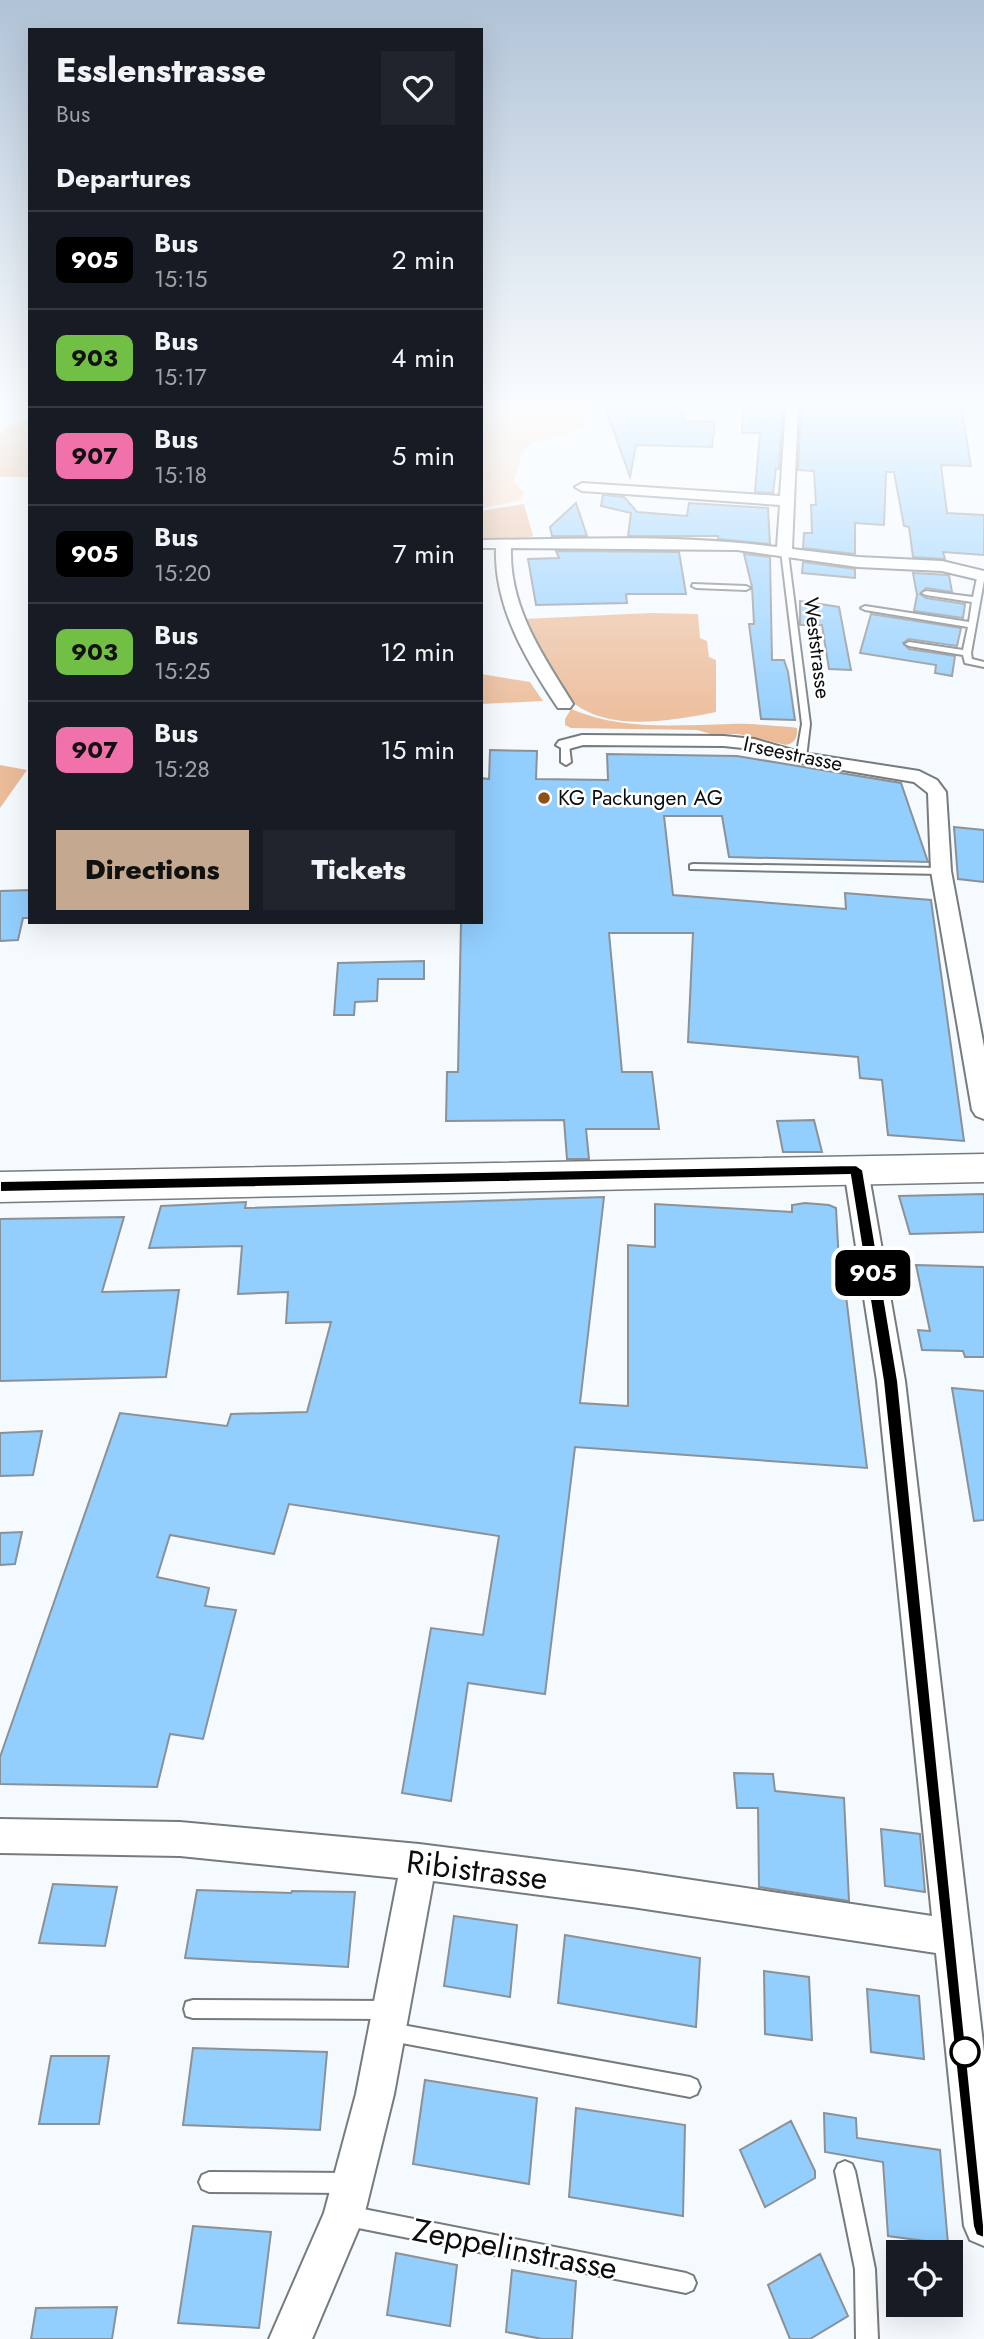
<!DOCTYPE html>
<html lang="en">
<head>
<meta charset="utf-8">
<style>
	body { margin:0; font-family:Jost,sans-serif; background:#20242c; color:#f1f3f6; height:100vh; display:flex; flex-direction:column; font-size:26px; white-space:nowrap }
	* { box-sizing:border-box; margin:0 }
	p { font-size:23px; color:#9ea1a6 }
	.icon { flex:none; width:38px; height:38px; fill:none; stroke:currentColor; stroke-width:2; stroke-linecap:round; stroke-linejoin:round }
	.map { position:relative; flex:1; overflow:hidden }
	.side { position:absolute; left:28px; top:28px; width:455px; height:896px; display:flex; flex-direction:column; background:#171b24; border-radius:0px; box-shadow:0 7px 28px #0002 }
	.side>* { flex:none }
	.badge { padding:0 14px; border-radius:10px; font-size:24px; line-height:46px }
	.buttons { position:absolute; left:886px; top:2240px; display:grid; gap:14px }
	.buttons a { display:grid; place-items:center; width:77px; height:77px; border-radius:0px; background:#171b24; box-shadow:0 7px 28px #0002; font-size:35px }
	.map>.badge { position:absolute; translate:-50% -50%; box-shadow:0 0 0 4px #fff }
	h2 { padding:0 28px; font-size:26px; line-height:63px }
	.round { display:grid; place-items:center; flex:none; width:74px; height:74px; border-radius:0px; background:#20242c }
	.headline { display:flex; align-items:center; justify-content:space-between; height:119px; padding:0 28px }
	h1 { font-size:33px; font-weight:800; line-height:52px }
	.cta { display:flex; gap:14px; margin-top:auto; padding:14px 28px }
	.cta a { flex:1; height:80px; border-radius:0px; background:#c4a990; color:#111; font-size:28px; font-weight:800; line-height:80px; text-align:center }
	.cta a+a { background:#20242c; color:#f1f3f6 }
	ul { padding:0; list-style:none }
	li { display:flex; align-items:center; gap:21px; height:98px; padding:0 28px; border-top:2px solid #363941 }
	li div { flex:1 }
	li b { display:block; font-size:26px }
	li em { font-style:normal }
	li .badge { min-width:77px; font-weight:700; text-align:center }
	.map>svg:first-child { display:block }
	.green { fill:#ecbc99 }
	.water { fill:#fed9be }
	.building { fill:#92cefe; stroke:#8c9195; stroke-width:2 }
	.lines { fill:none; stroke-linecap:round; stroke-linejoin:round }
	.lane-casing { stroke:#767b7e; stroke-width:4 }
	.street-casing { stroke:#767b7e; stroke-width:4 }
	.secondary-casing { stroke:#767b7e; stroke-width:3 }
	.lane { fill:#fff; fill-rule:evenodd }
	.street { fill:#fff; fill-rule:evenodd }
	.secondary { fill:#fff; fill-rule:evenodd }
	.line { fill:#000; stroke:#fff; stroke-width:2 }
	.poi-dot { fill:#8e4f14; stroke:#fff; stroke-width:2.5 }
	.stop-dot { fill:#fff; stroke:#000; stroke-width:3.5 }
	.labels { text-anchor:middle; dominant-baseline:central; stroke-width:5; stroke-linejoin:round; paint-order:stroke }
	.far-street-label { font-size:21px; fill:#0c0d0f; stroke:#fff }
	.far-poi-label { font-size:21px; fill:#0c0d0f; stroke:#fff; text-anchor:start }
	.near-street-label { font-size:32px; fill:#0c0d0f; stroke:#fff }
</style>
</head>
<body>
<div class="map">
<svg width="984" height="2339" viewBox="0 0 984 2339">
	<rect width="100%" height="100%" fill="#f5faff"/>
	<path class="green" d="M 30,417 L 30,477 L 0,477 L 0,434 L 7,427 Z
		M 524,504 L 533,536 L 514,541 L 484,539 L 481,542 L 481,511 Z
		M 650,613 L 698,614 L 700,638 L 707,641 L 709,657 L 716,660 L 716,712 C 671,721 607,733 570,700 L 524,619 Z
		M 481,674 L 530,682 L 543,701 L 481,704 Z
		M 571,709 C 623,731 675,725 731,724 C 751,723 771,726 791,727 L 797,728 C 798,737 795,743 786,745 L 738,734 L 711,734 L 697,730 L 571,728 L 565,725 L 565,719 Z
		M 0,765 L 27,770 L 0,808 Z"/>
	<path class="water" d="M 481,407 L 582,407 L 585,425 L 568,436 L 553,437 L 531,444 L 523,451 L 514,481 L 524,493 L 519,501 L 481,508 Z"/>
	<path class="building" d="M 605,407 L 679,407 L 685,421 L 715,422 L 712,447 L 636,445 L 630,477 Z
		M 743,407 L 783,407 L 779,469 L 776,468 L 773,493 L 755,492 L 760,433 L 742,433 Z
		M 801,407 L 961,407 L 971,466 L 941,465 L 947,513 L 984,515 L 984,555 L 943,552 L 945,559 L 913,557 L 909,527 L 904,526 L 894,472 L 886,472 L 884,525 L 855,523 L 855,554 L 803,548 L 804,533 L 812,533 L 811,505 L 816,505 L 814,471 L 798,470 Z
		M 603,495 L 624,497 L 637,512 L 687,516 L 689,503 L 768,508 L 770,544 L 718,539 L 718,536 L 628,536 L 631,513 L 601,506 Z
		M 576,503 L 587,536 L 552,536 L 550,527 Z
		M 556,551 L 679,552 L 686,594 L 626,594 L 627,603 L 536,605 L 528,559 L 559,558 Z
		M 744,554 L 770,557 L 772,660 L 784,660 L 788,672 L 795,720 L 761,719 L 749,624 L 754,624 L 752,587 Z
		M 803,562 L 855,569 L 855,578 L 802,573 Z
		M 913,573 L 949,575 L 952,592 L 926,588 L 920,594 L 926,598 L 965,604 L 963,618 L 914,611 L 917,595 Z
		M 800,601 L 839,607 L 851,670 L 829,669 L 822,625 L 800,625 Z
		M 871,614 L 961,628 L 957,646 L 909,639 L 903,643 L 909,649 L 955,656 L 952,676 L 935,673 L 936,665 L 860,653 Z
		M 490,750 L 537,751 L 536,779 L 608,780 L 607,754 L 737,756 L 901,783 L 928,862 L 729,857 L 722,816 L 664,816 L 673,895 L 846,909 L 845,893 L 931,900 L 964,1141 L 888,1135 L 882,1080 L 860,1078 L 858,1057 L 688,1042 L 693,933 L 609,933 L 622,1072 L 652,1072 L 659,1129 L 586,1129 L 589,1159 L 567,1159 L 564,1120 L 446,1121 L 447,1072 L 458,1072 L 461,922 L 481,922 L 481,778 L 489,779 Z
		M 954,827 L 984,830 L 984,882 L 958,879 Z
		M 30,890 L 30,918 L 23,918 L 18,940 L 0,941 L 0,891 Z
		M 424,961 L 424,979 L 378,979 L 377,1001 L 355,1002 L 354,1015 L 334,1015 L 338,963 Z
		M 814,1120 L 822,1152 L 783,1152 L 777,1121 Z
		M 984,1194 L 984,1232 L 910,1234 L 899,1196 Z
		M 604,1197 L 580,1403 L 628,1406 L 628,1245 L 655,1247 L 655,1204 L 792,1212 L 792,1205 L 805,1203 L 829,1205 L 836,1208 L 839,1263 L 842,1263 L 867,1468 L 575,1447 L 545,1694 L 468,1683 L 451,1801 L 402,1793 L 431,1628 L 483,1635 L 499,1536 L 289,1504 L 274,1554 L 170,1535 L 157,1577 L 209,1588 L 205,1606 L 236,1610 L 203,1739 L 170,1734 L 157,1787 L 0,1784 L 0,1757 L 120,1413 L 227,1426 L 231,1414 L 307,1412 L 331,1322 L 286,1323 L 288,1292 L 238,1294 L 242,1246 L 149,1248 L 161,1206 L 246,1202 L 245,1208 Z
		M 124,1217 L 102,1292 L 179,1290 L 166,1377 L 0,1381 L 0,1219 Z
		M 916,1265 L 984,1267 L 984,1357 L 965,1357 L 963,1351 L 922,1350 L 918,1330 L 930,1331 Z
		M 952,1388 L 984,1391 L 984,1520 L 974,1521 Z
		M 42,1431 L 33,1475 L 0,1476 L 0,1433 Z
		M 22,1532 L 15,1564 L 0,1565 L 0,1533 Z
		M 734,1773 L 773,1774 L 775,1791 L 844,1798 L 849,1901 L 759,1887 L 758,1808 L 737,1808 Z
		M 881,1829 L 920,1834 L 925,1892 L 885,1886 Z
		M 53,1884 L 117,1887 L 105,1946 L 39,1943 Z
		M 197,1890 L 291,1893 L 292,1891 L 355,1892 L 348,1967 L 185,1958 Z
		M 454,1916 L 517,1925 L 510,1997 L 444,1986 Z
		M 565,1935 L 700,1958 L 696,2027 L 558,2003 Z
		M 764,1971 L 809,1977 L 812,2040 L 765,2034 Z
		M 867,1989 L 919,1996 L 924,2059 L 871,2052 Z
		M 193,2048 L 327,2052 L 320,2130 L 183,2125 Z
		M 51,2056 L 109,2056 L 99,2124 L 39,2124 Z
		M 425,2080 L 537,2098 L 529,2184 L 413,2164 Z
		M 576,2108 L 685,2125 L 683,2216 L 569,2197 Z
		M 824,2113 L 856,2118 L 857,2138 L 940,2150 L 948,2244 L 888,2236 L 883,2162 L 825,2152 Z
		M 791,2121 L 815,2171 L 815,2178 L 765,2207 L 740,2150 Z
		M 193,2226 L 271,2232 L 259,2328 L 178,2323 Z
		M 396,2253 L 457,2265 L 450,2326 L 387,2315 Z
		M 820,2254 L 848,2316 L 810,2339 L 790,2339 L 768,2285 Z
		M 512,2270 L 576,2281 L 572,2339 L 542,2339 L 506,2332 Z
		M 117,2307 L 112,2339 L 31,2339 L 36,2308 Z"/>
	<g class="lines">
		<g class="lane-casing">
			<path id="lane" d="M 781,551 L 788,553 L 810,724 L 806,758 L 801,761 L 796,758 L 802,724 Z
				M 978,573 L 984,573 L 984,580 L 971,653 L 972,659 L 984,662 L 984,667 L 965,663 L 963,655 L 909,646 L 905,644 L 909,642 L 963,650 L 968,627 L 865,610 L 861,608 L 865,606 L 969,622 L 972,602 L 926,595 L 922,593 L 926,591 L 973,597 Z
				M 693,584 L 746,586 L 750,588 L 746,590 L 696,588 L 692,586 Z
				M 565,742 L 569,745 L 571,762 L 566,765 L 561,762 L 561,745 Z
				M 693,864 L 941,868 L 946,871 L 941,874 L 690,869 L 690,865 Z
				M 193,2000 L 388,2001 L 395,2003 L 397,2010 L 395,2017 L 388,2019 L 193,2018 L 186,2016 L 184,2009 L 186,2002 Z
				M 391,2023 L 690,2077 L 697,2080 L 700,2087 L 697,2094 L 690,2097 L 391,2041 L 384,2039 L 382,2032 L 384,2025 Z
				M 845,2161 L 852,2164 L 855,2171 L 875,2269 L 878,2339 L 856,2339 L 855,2269 L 835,2171 L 838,2164 Z
				M 209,2172 L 349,2173 L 356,2176 L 359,2183 L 356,2190 L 349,2193 L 209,2192 L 202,2189 L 199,2182 L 202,2175 Z
				M 348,2206 L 686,2273 L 693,2276 L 696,2283 L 693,2290 L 686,2293 L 348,2226 L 341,2223 L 338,2216 L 341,2209 Z"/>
		</g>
		<g class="street-casing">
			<path id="street" d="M 786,407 L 798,407 L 792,549 L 858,557 L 942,561 L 984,571 L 984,581 L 942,571 L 858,567 L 737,550 L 511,548 C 509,608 543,655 573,704 L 570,708 L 558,708 C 526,660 494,607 496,548 L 481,548 L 481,540 C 580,539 679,534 777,547 L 780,505 L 582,491 L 575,487 L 582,483 L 780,496 Z
				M 582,735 L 724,736 L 754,739 L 803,753 L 919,771 L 937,780 L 946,792 L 951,871 L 984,1047 L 984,1119 L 976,1116 L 972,1110 L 931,871 L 928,793 L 914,782 L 801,763 L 752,749 L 724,746 L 583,745 L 565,750 L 556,745 L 559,741 Z
				M 856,1160 L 865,1163 L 868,1170 L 905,1381 L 984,2052 L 984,2246 L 970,2240 L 964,2226 L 936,1953 L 632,1907 L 433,1881 L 394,2094 L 364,2216 L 312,2339 L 269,2339 L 324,2213 L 356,2094 L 398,1878 L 180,1856 L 0,1853 L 0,1819 L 180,1822 L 419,1844 L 632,1871 L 932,1916 L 877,1381 L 844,1170 L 847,1163 Z"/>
		</g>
		<g class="secondary-casing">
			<path id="secondary" d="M 984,1154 L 984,1182 L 0,1202 L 0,1172 Z"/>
		</g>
		<use href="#lane" class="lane"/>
		<use href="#street" class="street"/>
		<use href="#secondary" class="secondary"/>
	</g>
	<linearGradient id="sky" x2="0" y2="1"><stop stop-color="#b1c3d7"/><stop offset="0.55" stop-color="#fafdff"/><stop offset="1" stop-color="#fafdff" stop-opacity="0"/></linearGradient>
	<rect width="984" height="734" fill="url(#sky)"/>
	<path class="line" d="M 856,1165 L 863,1170 L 898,1381 L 984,2226 L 984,2238 L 976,2235 L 973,2226 L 883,1381 L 850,1175 L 0,1192 L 0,1181 Z"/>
	<circle class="poi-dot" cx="544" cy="798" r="7"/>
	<circle class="stop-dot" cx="965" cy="2052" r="14"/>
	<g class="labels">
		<g class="far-street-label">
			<text transform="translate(817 648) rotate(83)">Weststrasse</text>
			<text transform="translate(793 754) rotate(12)">Irseestrasse</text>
		</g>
		<g class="far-poi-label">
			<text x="558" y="798">KG Packungen AG</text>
		</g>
		<g class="near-street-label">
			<text transform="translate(477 1870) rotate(7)">Ribistrasse</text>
			<text transform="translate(515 2249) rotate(11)">Zeppelinstrasse</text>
		</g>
	</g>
</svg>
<div class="buttons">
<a><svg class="icon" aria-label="locate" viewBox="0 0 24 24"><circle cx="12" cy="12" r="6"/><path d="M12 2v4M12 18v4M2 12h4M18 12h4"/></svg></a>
</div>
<b class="badge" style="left:873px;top:1273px;background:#000;color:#fff">905</b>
<section class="side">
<div class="headline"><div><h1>Esslenstrasse</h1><p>Bus</p></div><a class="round"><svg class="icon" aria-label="heart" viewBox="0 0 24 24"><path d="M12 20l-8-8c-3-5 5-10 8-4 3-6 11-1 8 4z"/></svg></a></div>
<h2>Departures</h2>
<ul>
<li><span class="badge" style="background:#000;color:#fff">905</span><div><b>Bus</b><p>15:15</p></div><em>2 min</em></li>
<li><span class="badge" style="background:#71bf44;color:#111">903</span><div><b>Bus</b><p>15:17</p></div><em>4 min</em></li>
<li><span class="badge" style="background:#f171ab;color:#111">907</span><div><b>Bus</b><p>15:18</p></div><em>5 min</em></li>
<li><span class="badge" style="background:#000;color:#fff">905</span><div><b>Bus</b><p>15:20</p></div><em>7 min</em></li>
<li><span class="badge" style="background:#71bf44;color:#111">903</span><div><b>Bus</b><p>15:25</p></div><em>12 min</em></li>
<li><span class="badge" style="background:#f171ab;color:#111">907</span><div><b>Bus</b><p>15:28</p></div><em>15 min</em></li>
</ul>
<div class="cta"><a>Directions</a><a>Tickets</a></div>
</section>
</div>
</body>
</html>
